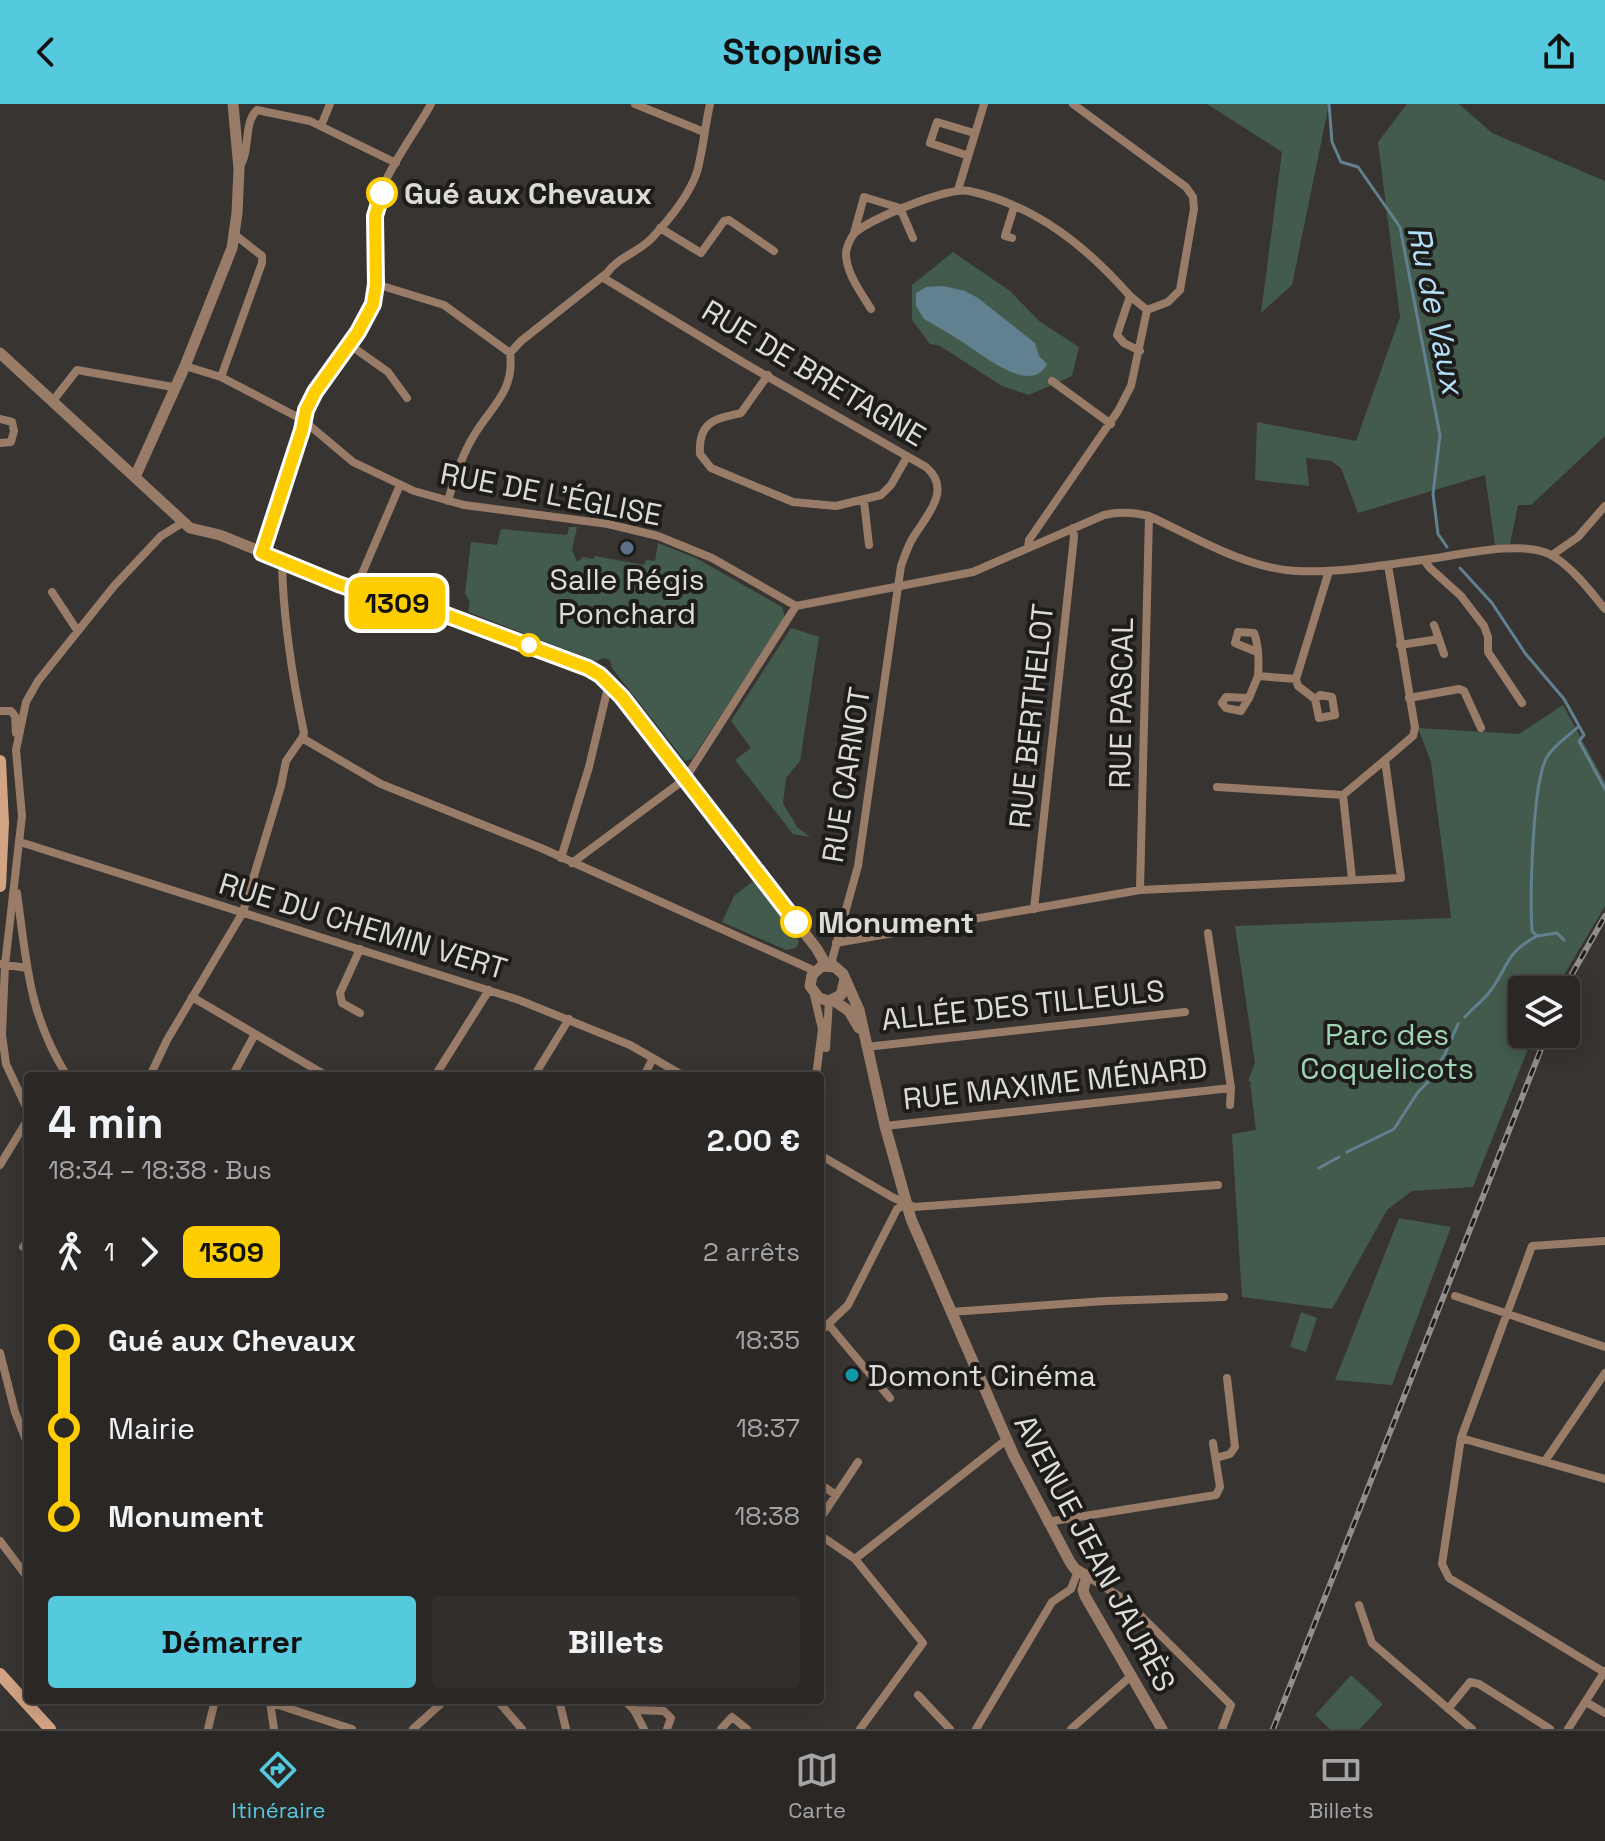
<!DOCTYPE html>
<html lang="fr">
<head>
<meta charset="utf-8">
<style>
	body { margin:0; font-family:"Space Grotesk",sans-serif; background:#322f2d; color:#f1f3f6; height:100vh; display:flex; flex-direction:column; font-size:30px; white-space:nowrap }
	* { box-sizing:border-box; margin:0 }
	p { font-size:26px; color:#a5a5a7 }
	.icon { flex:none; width:44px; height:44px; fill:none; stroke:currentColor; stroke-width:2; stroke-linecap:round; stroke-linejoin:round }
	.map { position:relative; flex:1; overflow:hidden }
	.panel { position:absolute; left:24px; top:968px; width:800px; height:632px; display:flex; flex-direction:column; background:#2a2725; border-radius:8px; box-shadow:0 4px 20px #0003,0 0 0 2px #464442 }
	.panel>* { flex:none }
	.badge { padding:0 16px; border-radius:12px; font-size:28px; line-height:52px }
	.tools { position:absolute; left:1508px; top:872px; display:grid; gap:16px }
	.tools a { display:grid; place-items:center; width:72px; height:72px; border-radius:8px; background:#2a2725; box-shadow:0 4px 20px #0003,0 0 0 2px #464442; font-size:40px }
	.map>.badge { position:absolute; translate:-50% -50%; box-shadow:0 0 0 4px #fff }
	.legs { display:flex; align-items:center; gap:12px; height:88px; padding:0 24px; font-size:26px }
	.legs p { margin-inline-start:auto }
	.head { display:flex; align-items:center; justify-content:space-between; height:136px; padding:0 24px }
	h1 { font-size:44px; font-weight:800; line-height:60px }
	.action { display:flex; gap:16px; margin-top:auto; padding:16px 24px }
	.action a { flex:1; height:92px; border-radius:8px; background:#55cadf; color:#111; font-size:32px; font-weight:800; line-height:92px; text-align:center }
	.action a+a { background:#322f2d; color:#f1f3f6 }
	ul { padding:0 24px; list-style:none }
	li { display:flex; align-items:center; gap:28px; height:88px; font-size:30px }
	li i { display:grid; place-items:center; width:12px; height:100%; margin:0 10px; background:currentColor }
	li i::after { content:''; width:20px; height:20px; margin:-10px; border:6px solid; border-radius:50%; background:#2a2725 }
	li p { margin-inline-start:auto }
	li:first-child i { background:linear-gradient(#0000 50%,currentColor 0) }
	li:last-child i { background:linear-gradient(currentColor 50%,#0000 0) }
	header { display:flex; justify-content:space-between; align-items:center; height:104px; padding:0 24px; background:#55cadf; color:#111; font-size:36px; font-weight:800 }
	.dock { display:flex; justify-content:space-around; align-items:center; height:112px; border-top:2px solid #464442; background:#2a2725; font-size:22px; color:#a5a5a7 }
	.dock a { display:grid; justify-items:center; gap:4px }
	.dock .on { color:#55cadf }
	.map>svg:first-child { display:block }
	.green { fill:#435b4c }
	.water { fill:#618090 }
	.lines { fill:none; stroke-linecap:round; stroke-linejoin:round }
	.stream { stroke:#618090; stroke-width:3 }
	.minor { stroke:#997c68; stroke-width:8 }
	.tertiary { stroke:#997c68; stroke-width:11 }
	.secondary { stroke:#d2a483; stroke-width:12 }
	.rail-casing { stroke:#918e8b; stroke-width:6 }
	.rail { stroke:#1e1c1a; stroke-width:3; stroke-dasharray:9; stroke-linecap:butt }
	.line-1-casing { stroke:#fff; stroke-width:18 }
	.line-1 { stroke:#fece00; stroke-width:12 }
	.stop-1-dot { fill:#fff; stroke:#fece00; stroke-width:4 }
	.service-dot { fill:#5c6f8a; stroke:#1e1c1a; stroke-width:3 }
	.culture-dot { fill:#0f9aa8; stroke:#1e1c1a; stroke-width:3 }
	.labels { text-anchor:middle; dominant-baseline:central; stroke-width:8; stroke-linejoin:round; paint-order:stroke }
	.stop-label { font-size:30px; font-weight:bold; fill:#dddbd8; stroke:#1e1c1a; text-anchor:start }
	.street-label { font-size:30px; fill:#dddbd8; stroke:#1e1c1a }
	.poi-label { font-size:30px; fill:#dddbd8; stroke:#1e1c1a }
	.park-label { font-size:30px; fill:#9fd5b3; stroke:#1e1c1a }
	.water-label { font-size:32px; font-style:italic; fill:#b2e0f9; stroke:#1e1c1a }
</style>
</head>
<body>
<header><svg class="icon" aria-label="back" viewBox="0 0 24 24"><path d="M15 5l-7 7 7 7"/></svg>Stopwise<svg class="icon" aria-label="share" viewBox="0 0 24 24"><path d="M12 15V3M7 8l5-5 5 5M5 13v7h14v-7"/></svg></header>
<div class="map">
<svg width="1605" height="1625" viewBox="0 0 1605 1625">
	<rect width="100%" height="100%" fill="#383431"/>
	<path class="green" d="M 1207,0 L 1329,0 L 1292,181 L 1261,209 L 1282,48 Z
		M 1407,0 L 1459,0 L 1492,29 L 1605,77 L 1605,332 L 1531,401 L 1518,401 L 1510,440 L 1495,441 L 1485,371 L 1358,409 L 1341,364 L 1331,357 L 1306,354 L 1309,382 L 1255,376 L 1257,318 L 1356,337 L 1400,213 L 1378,38 Z
		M 953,148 L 1010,187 L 1039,217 L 1079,243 L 1072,272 L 1029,291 L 1002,282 L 940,242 L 930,240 L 912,216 L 912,181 Z
		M 569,423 L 577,423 L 572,446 L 577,458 L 583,453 L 593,455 L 595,452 L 644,461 L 646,456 L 655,457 L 658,439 L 696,454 L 782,503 L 785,513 L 692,655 L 685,657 L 612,564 L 610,556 L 603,554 L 596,557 L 468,508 L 470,498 L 465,489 L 471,438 L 497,441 L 501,425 L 567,431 Z
		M 791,524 L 819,533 L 800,657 L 786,674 L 783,699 L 797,723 L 810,733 L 793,730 L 735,656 L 751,644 L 731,617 Z
		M 1563,601 L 1605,678 L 1605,802 L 1555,886 L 1522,886 L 1522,930 L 1534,930 L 1473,1083 L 1412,1087 L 1387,1106 L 1332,1205 L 1242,1193 L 1232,1030 L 1256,1026 L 1250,977 L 1248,977 L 1255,959 L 1235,822 L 1451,814 L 1431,658 L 1418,624 L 1519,630 Z
		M 753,777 L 797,834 L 799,838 L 796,844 L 786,846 L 722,818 L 734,792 Z
		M 1399,1114 L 1451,1123 L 1392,1281 L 1335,1276 Z
		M 1301,1208 L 1317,1214 L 1306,1248 L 1290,1243 Z
		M 1351,1571 L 1383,1600 L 1360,1625 L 1330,1625 L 1315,1611 Z"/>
	<path class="water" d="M 943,182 L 965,187 L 978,194 L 1035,239 L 1039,252 L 1047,260 C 1031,293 979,248 961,237 C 949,229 936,222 924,215 L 916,202 L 916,189 L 926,183 Z"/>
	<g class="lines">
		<path class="stream" d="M 1329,0 L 1332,38 L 1341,58 L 1358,63 L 1400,123 L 1440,331 L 1433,390 L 1438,430 L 1447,443
			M 1460,464 L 1492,499 L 1525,549 L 1564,595 L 1584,631 L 1579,637 L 1605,685
			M 1564,836 L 1557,829 L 1537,832 L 1532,827 C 1530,794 1532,678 1547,653 C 1554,641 1570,631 1579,622
			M 1465,913 C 1472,905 1481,898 1488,890 C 1509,864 1503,850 1537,832
			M 1347,1048 L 1394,1025 L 1418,988 L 1428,978 L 1445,950 L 1458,920
			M 1319,1064 L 1339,1053"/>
		<path class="minor" d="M 635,0 L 704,28
			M 321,22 L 330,0
			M 966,51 L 930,39 L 937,18 L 974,29
			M 239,64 C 251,47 243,19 257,6 L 310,17 L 396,59
			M 958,86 L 984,0
			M 660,124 L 701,149 L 724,117 L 729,116 L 774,147
			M 854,129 L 864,93 L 900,104 L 913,134
			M 1012,134 L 1005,132 L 1014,103
			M 602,173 L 744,259 L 926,363 C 952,385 928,410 914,432 C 908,441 905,451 901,462 L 858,762 L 832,856 L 835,863
			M 376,180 L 444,201 L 510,249 C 515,288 491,302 473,333 C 461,353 454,375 448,397
			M 871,205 C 862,190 846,169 846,150 C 846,144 851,132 856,128 C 872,114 948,83 969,87 C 1035,101 1086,142 1130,192
			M 350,241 L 388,268 L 407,294
			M 1140,247 L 1124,239 L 1117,231 L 1130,192 L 1147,206
			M 510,249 L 521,237 L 607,169 C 618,153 637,149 651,135 C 668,117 689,92 697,68 C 703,46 705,22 710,0
			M 185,262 L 221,273 L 303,316 L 353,358 L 414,387 L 464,401 L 608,420 L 658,432 L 712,454 L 796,502
			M 768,271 L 741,309 C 714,315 698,318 700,350 L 711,364 L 793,398 L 836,402 L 881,391 L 891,381 L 907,353
			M 221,273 L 262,159 L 262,152 L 234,130
			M 1052,277 L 1111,320
			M 52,298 L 77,266 L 173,283
			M 0,315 L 12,318 L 14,327 L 11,338 L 0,339
			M 864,397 L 869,441
			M 1028,444 L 1029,436 L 1118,307 L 1131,282 L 1147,206 L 1168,198 L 1180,186 L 1194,105 L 1193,93 L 1186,83 L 1073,0
			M 262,449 L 302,326 C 303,320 303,314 305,308 C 317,271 358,239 373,200 C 383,174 372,141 374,114 C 378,76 413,33 431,0
			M 1552,451 L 1578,433 L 1605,402
			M 1424,456 L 1430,464 L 1461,492 L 1484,522 L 1488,533 L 1488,548 L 1522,599
			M 282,457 C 283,516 292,572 304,629 L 302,634
			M 355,486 L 400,381
			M 52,488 L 77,526
			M 796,502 L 973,468 L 1104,411 C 1120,407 1133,408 1149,412 C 1195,433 1244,464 1296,467 C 1340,469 1386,461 1429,455 C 1460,451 1520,436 1549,450 C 1571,461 1590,487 1605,505
			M 1439,535 L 1444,550
			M 1400,541 L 1439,535 L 1434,521
			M 1257,548 L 1235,539 L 1238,528 L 1254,529 C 1259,542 1259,559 1258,572 L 1296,575
			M 1249,594 L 1241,607 L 1226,604 L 1222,599 L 1226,593 L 1249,594 L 1258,572
			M 1409,594 L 1459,585 L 1464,587 L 1481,624
			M 1315,595 L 1320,591 L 1332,593 L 1335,611 L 1319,614 L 1315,595 L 1298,582 L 1296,575 L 1329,467
			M 0,607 L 11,607 L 15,612 L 16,629
			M 302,634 L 381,680 L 541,744 L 815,867
			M 1217,683 L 1343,691
			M 20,738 L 519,896 L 630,941 L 684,972
			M 561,754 L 589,663 L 609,579
			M 572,759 L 685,675 L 796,502
			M 1352,775 L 1343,691 L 1385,656
			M 1140,786 L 1149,412
			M 17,789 C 27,860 28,909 67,972
			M 1034,805 L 1074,433 L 1073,424
			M 1208,829 L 1231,984
			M 836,839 L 1140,786 L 1401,774 L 1385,656 L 1413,632 L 1415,624 L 1388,461
			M 0,860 L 27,864
			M 814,891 L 822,925 L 816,972
			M 192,893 L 327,972
			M 360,909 L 342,899 L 340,889 L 360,845
			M 866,943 L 1185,908
			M 826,944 L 829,897
			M 150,972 L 167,936 L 243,808 L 281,682 L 286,657 L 302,634
			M 239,972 L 234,969 L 255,930
			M 435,972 L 489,886
			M 534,972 L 569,915
			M 644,972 L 653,954
			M 28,1007 L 6,960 L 2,931 L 5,861 L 22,712 L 16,646 L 26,598 L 38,577 L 114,482 L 161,432 L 182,419
			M 885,1022 L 1231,984 L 1230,1001
			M 820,1051 L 892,1093 L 914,1103 L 1218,1081
			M 0,1061 L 28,1015
			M 23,1143 L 28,1136
			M 1455,1192 L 1605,1243
			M 950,1208 L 1105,1197 L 1224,1193
			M 828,1220 L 890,1294
			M 820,1228 L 848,1201 L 897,1105 L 906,1100
			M 0,1249 L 15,1308 L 28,1341
			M 1461,1334 L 1605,1375
			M 1216,1354 L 1230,1350 L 1235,1343 L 1227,1274
			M 1545,1357 L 1605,1269
			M 820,1380 L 836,1391
			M 820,1415 L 858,1358
			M 1047,1418 L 1216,1391 L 1220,1383 L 1213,1339
			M 820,1431 L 855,1455 L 923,1539 L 860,1625
			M 0,1437 L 28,1474
			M 855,1455 L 1006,1336
			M 1087,1472 L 1125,1496 L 1231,1601 L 1222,1625
			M 1359,1501 L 1372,1539 L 1472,1625
			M 1604,1568 L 1449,1474 L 1442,1460 L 1461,1334 L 1532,1142 L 1605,1137
			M 918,1591 L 950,1625
			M 263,1596 L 352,1625
			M 497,1596 L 522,1625
			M 559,1596 L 566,1625
			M 624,1596 L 634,1606 L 644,1625
			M 270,1598 L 274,1625
			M 1586,1598 L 1605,1609
			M 1448,1605 L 1470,1578 L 1479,1580 L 1550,1625
			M 634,1606 L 664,1607 L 671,1614 L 667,1625
			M 208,1625 L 215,1596
			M 413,1625 L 445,1596
			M 721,1625 L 732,1613 L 747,1625
			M 976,1625 L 1052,1498 L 1071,1485 L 1078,1467
			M 1071,1625 L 1131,1572
			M 1568,1625 L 1605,1567"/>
		<path class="tertiary" d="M 0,249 L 190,424 L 220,431 L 355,486 L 388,497 L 430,505 L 588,564 L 600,571 L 622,593 L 817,845 L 826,861
			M 135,373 L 185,262 L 232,144 L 237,109 L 239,65 L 233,0
			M 845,875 L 841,891 L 829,897 L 819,894 L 810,882 L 812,871 L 822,862 L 835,863 L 843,870 L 859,906 L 885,1022 L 911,1115 L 1014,1352 L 1070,1458 L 1075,1465 L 1087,1472 L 1083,1486 L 1085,1492 L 1162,1625
			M 833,896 L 849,907 L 859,924"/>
		<path class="secondary" d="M 0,657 L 3,719 L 0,782
			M 0,1570 L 50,1625"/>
		<g class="rail-casing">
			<path id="rail" d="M 1563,886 L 1605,812
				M 1273,1625 L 1547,930"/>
		</g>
		<use href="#rail" class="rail"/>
	</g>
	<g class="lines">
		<g class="line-1-casing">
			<path id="line-1" d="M 382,89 L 375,112 L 376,180 L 373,200 L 358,228 L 315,288 L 306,306 L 302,326 L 262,449 L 338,480 L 388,497 L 430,505 L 588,564 L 600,571 L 622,593 L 796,818"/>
		</g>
		<use href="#line-1" class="line-1"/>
	</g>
	<g class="stop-1-dot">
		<circle cx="382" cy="89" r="14"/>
		<circle cx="529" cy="541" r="10"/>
		<circle cx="796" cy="818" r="14"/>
	</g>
	<circle class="service-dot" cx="627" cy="444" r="8"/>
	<circle class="culture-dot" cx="852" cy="1271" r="8"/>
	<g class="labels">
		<g class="stop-label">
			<text x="404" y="89">Gué aux Chevaux</text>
			<text x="818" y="818">Monument</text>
		</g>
		<g class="street-label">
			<text transform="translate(814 269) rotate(31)">RUE DE BRETAGNE</text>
			<text transform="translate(551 390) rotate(11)">RUE DE L'ÉGLISE</text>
			<text transform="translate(1121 599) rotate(-89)">RUE PASCAL</text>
			<text transform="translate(1031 612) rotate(-84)">RUE BERTHELOT</text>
			<text transform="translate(846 671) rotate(-81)">RUE CARNOT</text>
			<text transform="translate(363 822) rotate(17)">RUE DU CHEMIN VERT</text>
			<text transform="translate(1023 901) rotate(-6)">ALLÉE DES TILLEULS</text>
			<text transform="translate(1055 979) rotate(-6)">RUE MAXIME MÉNARD</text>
			<text transform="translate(1095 1449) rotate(62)">AVENUE JEAN JAURÈS</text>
		</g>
		<g class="poi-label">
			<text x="627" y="475">Salle Régis<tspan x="627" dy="34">Ponchard</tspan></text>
			<text x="868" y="1271" text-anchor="start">Domont Cinéma</text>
		</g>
		<g class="park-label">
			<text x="1387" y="930">Parc des<tspan x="1387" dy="34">Coquelicots</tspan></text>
		</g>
		<g class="water-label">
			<text transform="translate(1436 206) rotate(78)">Ru de Vaux</text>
		</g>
	</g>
</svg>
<div class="tools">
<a><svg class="icon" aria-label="layers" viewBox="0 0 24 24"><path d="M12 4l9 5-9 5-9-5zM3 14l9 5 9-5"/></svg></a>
</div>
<b class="badge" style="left:397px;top:499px;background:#fece00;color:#111">1309</b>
<section class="panel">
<div class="head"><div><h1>4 min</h1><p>18:34 – 18:38 · Bus</p></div><b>2.00 €</b></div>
<div class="legs"><svg class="icon" aria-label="walk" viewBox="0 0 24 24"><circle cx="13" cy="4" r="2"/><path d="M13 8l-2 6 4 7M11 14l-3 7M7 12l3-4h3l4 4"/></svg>1<svg class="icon" aria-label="forward" viewBox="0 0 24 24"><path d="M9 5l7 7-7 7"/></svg><b class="badge" style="background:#fece00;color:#111">1309</b><p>2 arrêts</p></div>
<ul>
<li><i style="color:#fece00"></i><b>Gué aux Chevaux</b><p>18:35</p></li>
<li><i style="color:#fece00"></i><span>Mairie</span><p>18:37</p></li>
<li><i style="color:#fece00"></i><b>Monument</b><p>18:38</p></li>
</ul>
<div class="action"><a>Démarrer</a><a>Billets</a></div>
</section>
</div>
<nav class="dock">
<a class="on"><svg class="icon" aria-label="directions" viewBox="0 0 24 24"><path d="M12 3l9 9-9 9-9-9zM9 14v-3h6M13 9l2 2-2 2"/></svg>Itinéraire</a>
<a><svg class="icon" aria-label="map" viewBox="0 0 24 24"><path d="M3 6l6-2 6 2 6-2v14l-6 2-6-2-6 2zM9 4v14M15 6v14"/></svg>Carte</a>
<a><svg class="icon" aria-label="tickets" viewBox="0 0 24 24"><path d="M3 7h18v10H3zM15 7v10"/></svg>Billets</a>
</nav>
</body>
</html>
